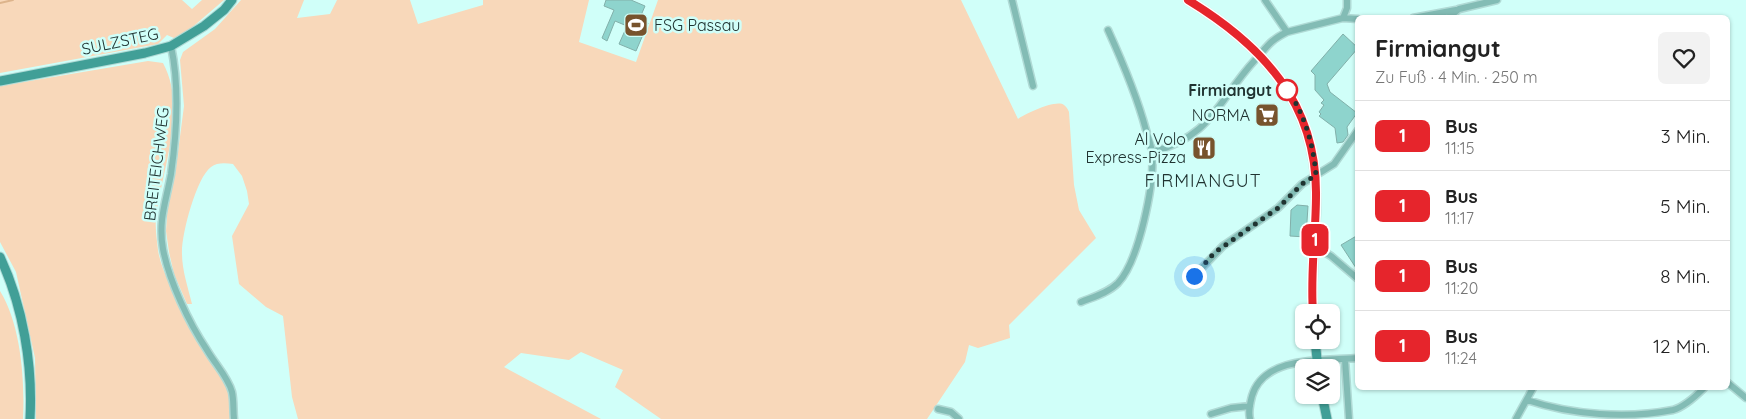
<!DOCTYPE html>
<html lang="de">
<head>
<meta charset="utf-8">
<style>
	body { margin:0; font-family:Quicksand,sans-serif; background:#f2f2f2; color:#222; height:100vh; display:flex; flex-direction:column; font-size:19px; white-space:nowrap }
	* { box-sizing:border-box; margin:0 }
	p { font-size:16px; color:#767676 }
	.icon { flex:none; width:28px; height:28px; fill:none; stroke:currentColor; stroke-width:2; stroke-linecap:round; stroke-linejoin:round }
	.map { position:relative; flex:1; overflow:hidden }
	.drawer { position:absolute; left:1355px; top:15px; width:375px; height:375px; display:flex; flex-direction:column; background:#fff; border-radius:8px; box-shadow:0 1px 4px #0004 }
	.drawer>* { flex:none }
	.badge { padding:0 10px; border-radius:8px; font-size:18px; line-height:32px }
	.fabs { position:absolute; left:1295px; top:304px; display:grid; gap:10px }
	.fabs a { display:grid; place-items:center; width:45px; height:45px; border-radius:8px; background:#fff; box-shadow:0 1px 4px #0004; font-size:25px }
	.you { position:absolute; width:25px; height:25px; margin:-12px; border:4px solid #fff; border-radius:50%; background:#1a73e8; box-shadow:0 0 0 8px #1a73e833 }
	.map>.badge { position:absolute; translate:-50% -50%; box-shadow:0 0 0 2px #fff }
	.round { display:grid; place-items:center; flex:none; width:52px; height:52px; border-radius:8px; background:#f2f2f2 }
	.overview { display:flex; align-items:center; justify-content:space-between; height:85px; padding:0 20px }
	h1 { font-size:24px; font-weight:700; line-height:38px }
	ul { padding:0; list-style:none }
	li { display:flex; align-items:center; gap:15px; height:70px; padding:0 20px; border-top:1px solid #e0e0e0 }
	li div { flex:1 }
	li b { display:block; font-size:19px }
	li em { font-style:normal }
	li .badge { min-width:55px; font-weight:700; text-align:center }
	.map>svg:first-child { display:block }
	.green { fill:#f8d8ba }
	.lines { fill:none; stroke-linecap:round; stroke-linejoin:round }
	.stream { stroke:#ddb48c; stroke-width:2 }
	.building { fill:#8ed4cd; stroke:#82b0aa }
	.street-casing { stroke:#b0dad5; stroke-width:9 }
	.secondary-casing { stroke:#b0dad5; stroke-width:11 }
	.street { stroke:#83bcb5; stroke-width:6 }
	.secondary { stroke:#419f97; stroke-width:9 }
	.line-casing { stroke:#fff; stroke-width:11 }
	.line { stroke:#e6252c; stroke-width:8 }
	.walk { stroke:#203331; stroke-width:5; stroke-dasharray:0 9 }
	.stop-dot { fill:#fff; stroke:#e6252c; stroke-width:2.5 }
	.labels { text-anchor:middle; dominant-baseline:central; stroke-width:5; stroke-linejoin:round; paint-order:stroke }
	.poi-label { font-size:16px; fill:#203331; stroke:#d0fff9; text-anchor:end }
	.street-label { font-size:16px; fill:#203331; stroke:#d0fff9 }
	.stop-label { font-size:16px; font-weight:bold; fill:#203331; stroke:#d0fff9; text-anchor:end }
	.neighbourhood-label { font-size:18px; letter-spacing:1px; fill:#203331; stroke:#d0fff9 }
</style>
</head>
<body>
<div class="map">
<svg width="1746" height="419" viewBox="0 0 1746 419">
	<rect width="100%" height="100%" fill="#d0fff9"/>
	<path class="green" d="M 0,0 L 182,0 L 192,9 L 202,0 L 224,0 L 189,30 L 174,38 L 167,35 L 158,44 L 0,73 Z
		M 241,0 L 304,0 L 297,18 L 330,14 L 337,0 L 410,0 L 418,24 L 483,5 L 483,0 L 589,0 L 579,42 L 636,62 L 658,0 L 961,0 L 1018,119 C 1025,114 1056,99 1064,105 C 1067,107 1068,110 1069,112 L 1074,185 L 1079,210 L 1096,238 L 1009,325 L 1010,338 L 978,348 L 969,345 L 965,362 L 927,419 L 661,419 L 615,387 L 623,370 L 581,352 L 569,360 L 521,353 L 504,367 L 601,419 L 298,419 L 292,397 L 283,316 L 266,307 L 239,284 L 232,236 L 249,204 L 247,191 L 242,176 L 233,164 C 226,163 217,162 211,167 C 196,178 181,236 182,254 C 182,270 188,288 192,304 L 187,304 L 174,274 L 169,252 L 166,231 L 168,201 L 175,175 L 184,106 L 180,60 L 183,52 L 215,29 Z
		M 148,61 L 163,63 C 188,109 161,171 156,219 C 155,229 157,240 158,250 C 164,290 207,339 224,378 C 229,391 230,405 231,419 L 36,419 L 35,358 L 16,272 L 0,242 L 0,86 Z
		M 0,291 C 21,325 25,380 23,419 L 0,419 Z"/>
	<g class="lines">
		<path class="stream" d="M 0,3 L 13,0"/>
	</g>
	<path class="building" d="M 606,0 L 631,0 L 645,6 L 639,20 L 648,23 L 636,51 L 619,44 L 627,26 L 615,21 L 607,41 L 602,38 L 614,10 L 604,6 Z
		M 1343,34 L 1358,48 L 1327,84 L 1330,92 L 1357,113 L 1347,127 L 1348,135 L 1343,142 L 1337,143 L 1335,128 L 1319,116 L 1321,114 L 1319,112 L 1324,105 L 1321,103 L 1324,100 L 1315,90 L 1315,75 L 1311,71 Z
		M 1297,205 L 1308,206 L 1306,237 L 1290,236 L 1291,210 Z
		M 1358,235 L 1358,271 L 1341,245 Z"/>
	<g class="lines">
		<g class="street-casing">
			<path id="street" d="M 1012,0 L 1033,86
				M 1343,18 L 1347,8 L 1347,0
				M 1413,18 L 1456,10
				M 1448,18 L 1459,9 L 1497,0
				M 1287,32 L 1343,18 L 1358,19
				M 171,46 C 180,88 177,132 171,174 C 166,202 158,220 163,249 C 169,281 189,323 207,350 C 215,364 228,377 232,392 C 234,401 233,410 234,419
				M 1152,152 C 1212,137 1218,100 1255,60 C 1268,46 1269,41 1287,32 L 1265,0
				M 1314,246 L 1331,256 L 1358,279
				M 1194,276 L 1223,246 L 1278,208 L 1302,184 L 1334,164 L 1358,130
				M 1081,302 C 1093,297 1108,293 1118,283 C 1139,261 1155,183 1152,152 C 1151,145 1148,137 1146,130 C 1137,96 1123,63 1108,30
				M 1345,359 L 1349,419
				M 1728,383 L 1746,398
				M 1527,400 C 1572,415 1627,419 1673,410 C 1684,407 1696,396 1704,388
				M 938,409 L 951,412 L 959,419
				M 1211,414 L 1231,408 L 1250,406
				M 1250,419 C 1248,411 1250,404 1252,396 C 1264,355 1324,361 1358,358
				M 1516,419 L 1533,388"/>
		</g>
		<g class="secondary-casing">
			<path id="secondary" d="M 1188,0 C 1262,45 1316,102 1316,194 C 1317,233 1310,273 1313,312
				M 0,81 L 145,53 L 171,46 L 204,26 L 224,10 L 232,0
				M 0,257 C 23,306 33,365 30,419
				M 1315,340 L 1318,368
				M 1322,395 L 1327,419"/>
		</g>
		<use href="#street" class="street"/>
		<use href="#secondary" class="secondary"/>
	</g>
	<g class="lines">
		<g class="line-casing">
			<path id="line" d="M 1188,0 C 1262,45 1317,103 1316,195 C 1316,234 1310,274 1313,312"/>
		</g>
		<use href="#line" class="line"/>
		<path class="walk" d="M 1194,276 L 1214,253 L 1278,208 L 1302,184 L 1316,175 C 1314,147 1304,111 1287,90"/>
	</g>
	<defs>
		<g id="stadium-square" transform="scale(1.25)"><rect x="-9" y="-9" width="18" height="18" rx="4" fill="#77532d" stroke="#d0fff9"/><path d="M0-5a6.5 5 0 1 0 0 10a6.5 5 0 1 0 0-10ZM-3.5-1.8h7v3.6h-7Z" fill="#fff"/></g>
		<g id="supermarket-square" transform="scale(1.25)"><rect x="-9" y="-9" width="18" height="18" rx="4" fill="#77532d" stroke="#d0fff9"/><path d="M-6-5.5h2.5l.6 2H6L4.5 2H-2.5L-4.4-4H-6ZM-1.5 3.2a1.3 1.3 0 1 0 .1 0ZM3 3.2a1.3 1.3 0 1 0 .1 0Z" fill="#fff"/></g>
		<g id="restaurant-square" transform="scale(1.25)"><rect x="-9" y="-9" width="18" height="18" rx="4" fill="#77532d" stroke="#d0fff9"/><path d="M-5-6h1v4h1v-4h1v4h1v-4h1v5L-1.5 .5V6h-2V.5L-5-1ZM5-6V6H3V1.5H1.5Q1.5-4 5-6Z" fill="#fff"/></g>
	</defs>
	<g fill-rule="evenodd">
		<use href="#stadium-square" x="636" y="25"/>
		<use href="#supermarket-square" x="1267" y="115"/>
		<use href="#restaurant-square" x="1204" y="148"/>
	</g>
	<circle class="stop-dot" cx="1287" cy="90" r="10"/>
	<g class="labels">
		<g class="poi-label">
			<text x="654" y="25" text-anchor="start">FSG Passau</text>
			<text x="1250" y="115">NORMA</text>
			<text x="1186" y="139">Al Volo<tspan x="1186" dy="18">Express-Pizza</tspan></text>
		</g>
		<g class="street-label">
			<text transform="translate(120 41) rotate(-12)">SULZSTEG</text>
			<text transform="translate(156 164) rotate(-83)">BREITEICHWEG</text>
		</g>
		<g class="stop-label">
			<text x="1272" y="90">Firmiangut</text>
		</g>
		<g class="neighbourhood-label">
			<text x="1203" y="180">FIRMIANGUT</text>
		</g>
	</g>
</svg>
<div class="fabs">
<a><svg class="icon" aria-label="locate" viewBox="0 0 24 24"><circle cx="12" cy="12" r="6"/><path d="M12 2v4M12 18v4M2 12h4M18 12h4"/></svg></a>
<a><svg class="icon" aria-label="layers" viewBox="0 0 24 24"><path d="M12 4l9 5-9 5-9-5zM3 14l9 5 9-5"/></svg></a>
</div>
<div class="you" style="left:1194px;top:276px"></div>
<b class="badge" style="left:1315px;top:240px;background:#e6252c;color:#fff">1</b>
<section class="drawer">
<div class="overview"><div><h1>Firmiangut</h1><p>Zu Fuß · 4 Min. · 250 m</p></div><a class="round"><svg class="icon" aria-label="heart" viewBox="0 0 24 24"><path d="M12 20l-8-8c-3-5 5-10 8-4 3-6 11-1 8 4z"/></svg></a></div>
<ul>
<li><span class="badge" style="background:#e6252c;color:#fff">1</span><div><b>Bus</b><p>11:15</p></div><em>3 Min.</em></li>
<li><span class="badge" style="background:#e6252c;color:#fff">1</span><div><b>Bus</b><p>11:17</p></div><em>5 Min.</em></li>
<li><span class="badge" style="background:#e6252c;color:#fff">1</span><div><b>Bus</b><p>11:20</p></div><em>8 Min.</em></li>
<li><span class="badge" style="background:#e6252c;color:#fff">1</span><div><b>Bus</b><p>11:24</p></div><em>12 Min.</em></li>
</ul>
</section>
</div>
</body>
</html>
